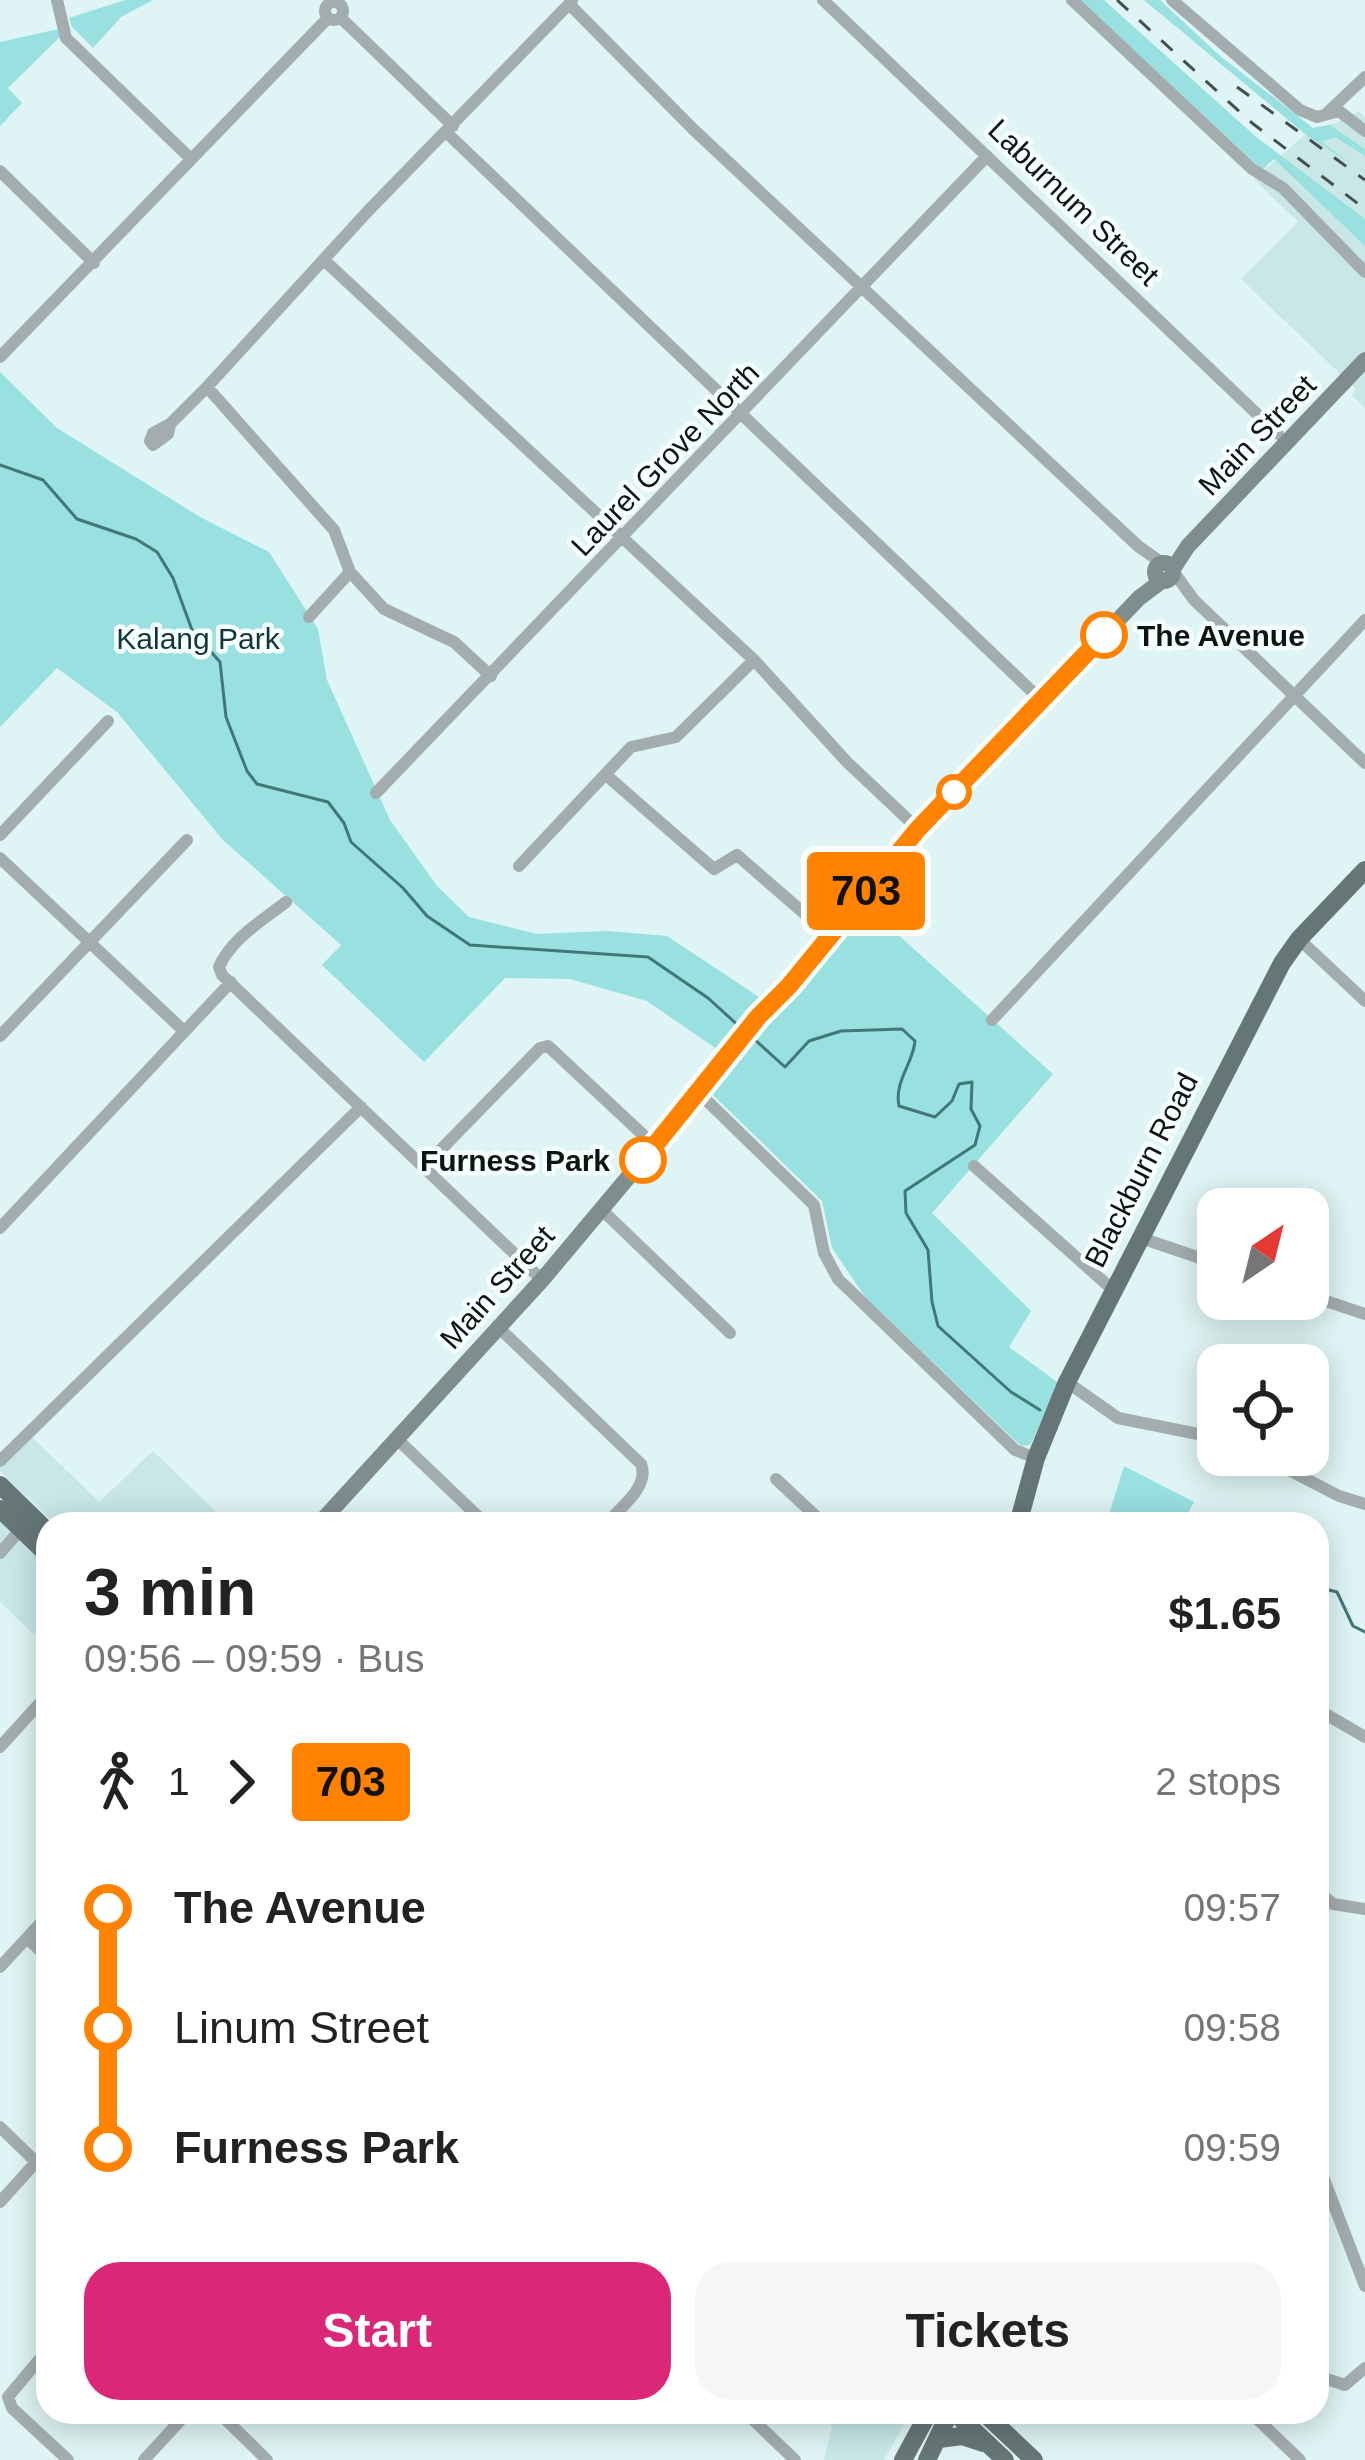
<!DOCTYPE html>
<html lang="en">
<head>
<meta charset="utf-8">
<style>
	body { margin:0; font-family:Arial,sans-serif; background:#f6f6f6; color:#222; height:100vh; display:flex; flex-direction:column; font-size:45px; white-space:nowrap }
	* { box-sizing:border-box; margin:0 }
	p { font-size:39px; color:#767676 }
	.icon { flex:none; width:66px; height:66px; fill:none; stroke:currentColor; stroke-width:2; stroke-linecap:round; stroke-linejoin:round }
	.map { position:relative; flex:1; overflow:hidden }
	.side { position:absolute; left:36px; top:1512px; width:1293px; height:912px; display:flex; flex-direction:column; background:#fff; border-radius:36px; box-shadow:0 6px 30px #0003 }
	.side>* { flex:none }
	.badge { padding:0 24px; border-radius:9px; font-size:42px; line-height:78px }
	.needle { width:78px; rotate:35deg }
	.controls { position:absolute; left:1197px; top:1188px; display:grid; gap:24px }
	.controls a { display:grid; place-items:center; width:132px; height:132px; border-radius:24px; background:#fff; box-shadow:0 6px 30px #0003; font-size:60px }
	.map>.badge { position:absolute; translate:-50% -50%; box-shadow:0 0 0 6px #fff }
	.legs { display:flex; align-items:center; gap:18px; height:132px; padding:0 48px; font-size:39px }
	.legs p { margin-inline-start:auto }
	.head { display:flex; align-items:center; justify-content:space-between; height:204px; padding:0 48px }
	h1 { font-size:66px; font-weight:800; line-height:90px }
	.cta { display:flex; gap:24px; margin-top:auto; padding:24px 48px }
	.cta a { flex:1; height:138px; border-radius:36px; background:#db2777; color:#fff; font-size:48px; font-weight:800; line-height:138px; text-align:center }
	.cta a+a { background:#f6f6f6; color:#222 }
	ul { padding:0 48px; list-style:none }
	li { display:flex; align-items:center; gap:42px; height:120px; font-size:45px }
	li i { display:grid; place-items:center; width:18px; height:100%; margin:0 15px; background:currentColor }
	li i::after { content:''; width:30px; height:30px; margin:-15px; border:9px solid; border-radius:50%; background:#fff }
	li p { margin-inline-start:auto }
	li:first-child i { background:linear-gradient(#0000 50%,currentColor 0) }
	li:last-child i { background:linear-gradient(currentColor 50%,#0000 0) }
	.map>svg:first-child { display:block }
	.built { fill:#c9e7e7 }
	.green { fill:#99e0e1 }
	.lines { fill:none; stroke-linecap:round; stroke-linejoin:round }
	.stream { stroke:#427677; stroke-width:3 }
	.street { stroke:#a4adad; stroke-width:12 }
	.secondary { stroke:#808d8d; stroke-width:16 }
	.primary { stroke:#667676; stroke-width:18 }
	.rail { stroke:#444f4f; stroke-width:3; stroke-dasharray:15 15; stroke-linecap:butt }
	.line-1-casing { stroke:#fff; stroke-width:27 }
	.line-1 { stroke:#ff8200; stroke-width:18 }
	.stop-1-dot { fill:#fff; stroke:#ff8200; stroke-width:6 }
	.labels { text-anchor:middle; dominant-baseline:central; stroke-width:9; stroke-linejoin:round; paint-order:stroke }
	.street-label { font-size:30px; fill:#0d1414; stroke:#f6fefe }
	.stop-label { font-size:30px; font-weight:bold; fill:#0d1414; stroke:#f6fefe; text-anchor:start }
	.park-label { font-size:30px; fill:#123637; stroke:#f6fefe }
</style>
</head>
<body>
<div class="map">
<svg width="1365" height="2460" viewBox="0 0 1365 2460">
	<rect width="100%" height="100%" fill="#dff4f4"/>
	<path class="built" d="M 1358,111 L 1365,117 L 1365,408 L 1352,395 L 1356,389 L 1241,279 L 1298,222 L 1254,179 L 1313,128 L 1336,123 Z
		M 25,1430 L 99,1502 L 153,1451 L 229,1524 L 55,1524 L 0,1471 L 0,1455 Z
		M 0,1517 L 48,1564 L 48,1648 L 0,1602 Z
		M 828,2412 L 911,2412 L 884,2460 L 824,2460 L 832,2426 L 823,2418 Z"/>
	<path class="green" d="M 125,0 L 153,0 L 121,17 L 93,48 L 72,27 L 69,18 Z
		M 1080,0 L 1104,0 L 1255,136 L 1365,219 L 1365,246 L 1274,159 L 1262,170 Z
		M 1144,0 L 1160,0 L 1219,55 L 1313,128 L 1330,125 L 1365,149 L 1365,156 L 1335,137 L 1322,142 L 1354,166 L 1305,134 Z
		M 63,28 L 64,33 L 8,88 L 22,103 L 0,126 L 0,42 Z
		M 0,372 L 57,428 L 200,517 L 269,552 L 318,629 L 327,680 L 390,820 L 437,886 L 469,917 L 537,934 L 607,931 L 667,936 L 762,999 L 721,1052 L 647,1001 L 570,979 L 505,978 L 424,1062 L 322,965 L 341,945 L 222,839 L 117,712 L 57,668 L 0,727 Z
		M 866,906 L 1053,1074 L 932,1213 L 1031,1311 L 1009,1347 L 1060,1384 L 1030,1445 L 1021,1446 L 866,1298 L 832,1248 L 822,1201 L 709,1091 Z
		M 1124,1466 L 1194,1502 L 1182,1524 L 1167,1524 L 1152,1516 L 1148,1524 L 1106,1524 Z"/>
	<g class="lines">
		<path class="stream" d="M 0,465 L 43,480 L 77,519 L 136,539 L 157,552 L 173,578 L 192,630 L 220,662 L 226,717 L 247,771 L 257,784 L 328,802 L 344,823 L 351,842 L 403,888 L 427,916 L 470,945 L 648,957 L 708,998 L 741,1028
			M 753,1038 L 785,1067 L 809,1041 L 841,1031 L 902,1029 L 915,1041 C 913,1064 894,1081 899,1106 L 935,1117 L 952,1101 L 959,1084 L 972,1082 L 971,1109 L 980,1126 L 975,1145 L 905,1191 L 906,1213 L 928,1250 L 932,1302 L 938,1326 L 1011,1392 L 1040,1410
			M 1317,1587 L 1337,1592 L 1353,1626 L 1365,1632"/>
		<path class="street" d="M 57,0 L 66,38 L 191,159
			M 823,0 L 1278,434
			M 1072,0 L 1252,169 L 1283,188 L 1365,272
			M 1172,0 L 1300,110 L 1317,117 L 1339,111 L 1365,131
			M325 11a9 9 0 1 1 18 0a9 9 0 1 1-18 0Z
			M 569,4 L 693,129 L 1138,546 L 1162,563
			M 341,18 L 453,126
			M 1326,114 L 1365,77
			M 447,133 L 1041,700
			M 0,171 L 94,263
			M 325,261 L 754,660 L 847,762 L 918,829
			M 0,357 L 328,18
			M 207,387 L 334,530 L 350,572 L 384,609 L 454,642 L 491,676
			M 170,424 L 168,434 L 153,445 L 150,441 L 153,433 L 170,424 L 207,387 L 368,211 L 572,1
			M 1173,571 L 1194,600 L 1365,763
			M 309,617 L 350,572
			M 606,775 L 714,869 L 737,855 L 829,935
			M 376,793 L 987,156
			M 0,835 L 108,721
			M 0,858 L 184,1031
			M 519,866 L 631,747 L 676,737 L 754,660
			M 286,902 C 263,920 231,939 219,967 L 222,975 L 542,1280
			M 1299,939 L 1365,1001
			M 992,1020 L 1365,620
			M 0,1036 L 187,840
			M 699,1093 L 814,1205 L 824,1253 L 838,1279 L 1015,1450 L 1036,1458
			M 974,1166 L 1113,1290
			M 424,1167 L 540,1048 L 548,1046 L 655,1146
			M 602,1210 L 730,1333
			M 0,1228 L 231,982
			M 1141,1238 L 1218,1264
			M 1308,1295 L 1365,1314
			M 497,1326 L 641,1464 C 650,1486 621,1507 606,1524
			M 1067,1382 L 1118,1418 L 1218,1438
			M 396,1438 L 486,1524
			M 1260,1455 L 1339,1496 L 1365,1504
			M 0,1461 L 361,1107
			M 776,1479 L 824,1524
			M 0,1553 L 21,1529
			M 1317,1709 L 1365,1737
			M 0,1747 L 48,1694
			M 1317,1891 L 1333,1904 L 1365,1909
			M 27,1938 L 48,1958
			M 0,1967 L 48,1915
			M 0,2127 L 36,2162
			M 1317,2161 L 1365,2286
			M 0,2202 L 48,2149
			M 48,2349 L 8,2397 L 12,2408 L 68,2460
			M 1317,2376 L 1345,2385 L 1365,2368
			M 218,2412 L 267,2460
			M 745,2412 L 795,2460
			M 1250,2412 L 1300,2460
			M 144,2460 L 188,2412"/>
		<path class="secondary" d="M1155 572a9 9 0 1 1 18 0a9 9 0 1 1-18 0Z
			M 1173,569 L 1188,546 L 1365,360
			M 783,994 L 918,829 L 1139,598 L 1163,580
			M 319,1524 L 542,1280 L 709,1081 L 757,1017 L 789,986"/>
		<path class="primary" d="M 0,1485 L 48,1532
			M 0,1509 L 48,1555
			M 1018,1524 L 1036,1458 L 1067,1382 L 1282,963 L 1299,939 L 1365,870
			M 954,2412 L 1005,2460
			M 983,2412 L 1034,2460
			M 939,2439 L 962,2436 L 983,2443
			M 903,2460 L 929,2412
			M 927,2460 L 950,2412"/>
		<path class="rail" d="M 1117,0 L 1252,123 L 1365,209
			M 1237,87 L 1365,180"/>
	</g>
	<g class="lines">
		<g class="line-1-casing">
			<path id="line-1" d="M 643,1160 L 758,1017 L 789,986 L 918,829 L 1104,635"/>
		</g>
		<use href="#line-1" class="line-1"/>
	</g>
	<g class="stop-1-dot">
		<circle cx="1104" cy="635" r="21"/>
		<circle cx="954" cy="792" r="15"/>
		<circle cx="643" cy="1160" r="21"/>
	</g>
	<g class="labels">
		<g class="street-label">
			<text transform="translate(1074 202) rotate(44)">Laburnum Street</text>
			<text transform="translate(1257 435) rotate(-46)">Main Street</text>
			<text transform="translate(665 459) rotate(-46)">Laurel Grove North</text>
			<text transform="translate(1141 1170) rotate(-63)">Blackburn Road</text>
			<text transform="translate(497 1287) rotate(-48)">Main Street</text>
		</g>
		<g class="stop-label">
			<text x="1137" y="635">The Avenue</text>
			<text x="610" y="1160" text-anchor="end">Furness Park</text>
		</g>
		<g class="park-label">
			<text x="198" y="638">Kalang Park</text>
		</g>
	</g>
</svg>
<div class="controls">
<a><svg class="needle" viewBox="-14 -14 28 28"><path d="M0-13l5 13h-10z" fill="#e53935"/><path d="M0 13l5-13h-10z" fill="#767676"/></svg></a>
<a><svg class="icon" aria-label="locate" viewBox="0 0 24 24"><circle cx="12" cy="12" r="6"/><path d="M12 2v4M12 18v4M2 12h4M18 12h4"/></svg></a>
</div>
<b class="badge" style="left:866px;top:891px;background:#ff8200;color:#111">703</b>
<section class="side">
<div class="head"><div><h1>3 min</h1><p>09:56 – 09:59 · Bus</p></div><b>$1.65</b></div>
<div class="legs"><svg class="icon" aria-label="walk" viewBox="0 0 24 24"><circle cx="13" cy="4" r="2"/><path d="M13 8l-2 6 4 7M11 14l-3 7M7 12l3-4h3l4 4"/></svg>1<svg class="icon" aria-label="forward" viewBox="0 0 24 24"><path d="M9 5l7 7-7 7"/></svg><b class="badge" style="background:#ff8200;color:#111">703</b><p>2 stops</p></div>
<ul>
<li><i style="color:#ff8200"></i><b>The Avenue</b><p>09:57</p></li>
<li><i style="color:#ff8200"></i><span>Linum Street</span><p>09:58</p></li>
<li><i style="color:#ff8200"></i><b>Furness Park</b><p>09:59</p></li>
</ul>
<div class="cta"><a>Start</a><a>Tickets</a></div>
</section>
</div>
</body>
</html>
